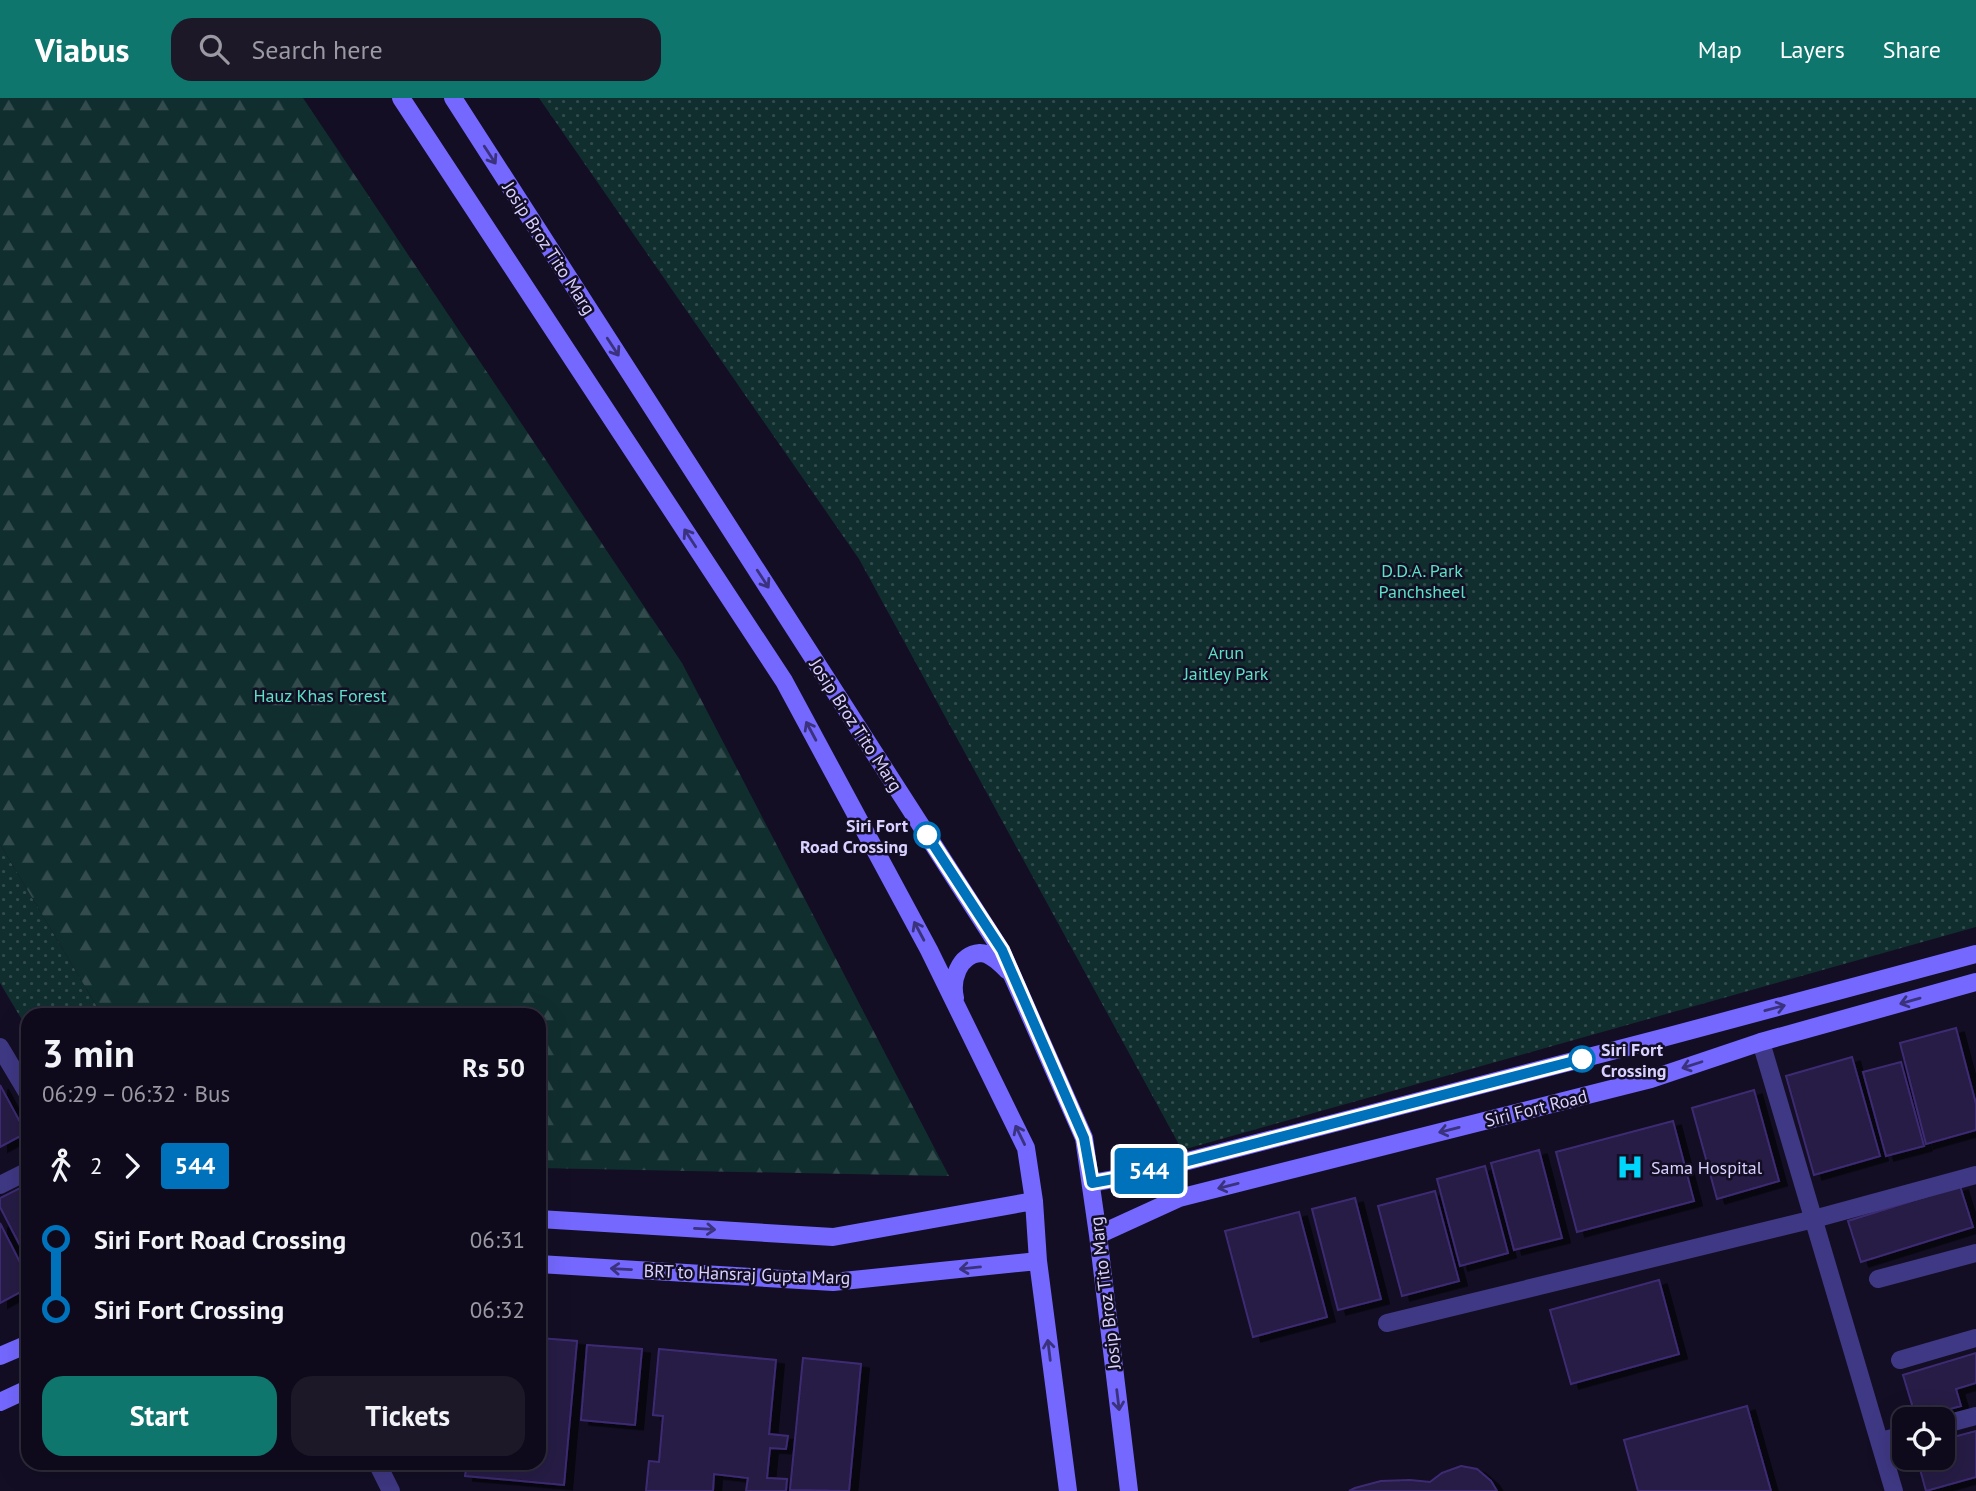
<!DOCTYPE html>
<html lang="en">
<head>
<meta charset="utf-8">
<style>
	body { margin:0; font-family:"PT Sans",sans-serif; background:#1c1828; color:#f1f3f6; height:100vh; display:flex; flex-direction:column; font-size:26px; white-space:nowrap }
	* { box-sizing:border-box; margin:0 }
	p { font-size:23px; color:#9b9aa3 }
	.icon { flex:none; width:38px; height:38px; fill:none; stroke:currentColor; stroke-width:2; stroke-linecap:round; stroke-linejoin:round }
	.map { position:relative; flex:1; overflow:hidden }
	.drawer { position:absolute; left:21px; top:910px; width:525px; height:462px; display:flex; flex-direction:column; background:#0e0a1b; border-radius:21px; box-shadow:0 7px 28px #0002,0 0 0 2px #2e2b3a }
	.drawer>* { flex:none }
	.badge { padding:0 14px; border-radius:5px; font-size:24px; line-height:46px }
	.buttons { position:absolute; left:1892px; top:1309px; display:grid; gap:14px }
	.buttons a { display:grid; place-items:center; width:63px; height:63px; border-radius:14px; background:#0e0a1b; box-shadow:0 7px 28px #0002,0 0 0 2px #2e2b3a; font-size:35px }
	.map>.badge { position:absolute; translate:-50% -50%; box-shadow:0 0 0 4px #fff }
	.legs { display:flex; align-items:center; gap:10px; height:77px; padding:0 21px; font-size:23px }
	.legs p { margin-inline-start:auto }
	.head { display:flex; align-items:center; justify-content:space-between; height:119px; padding:0 21px }
	h1 { font-size:38px; font-weight:800; line-height:52px }
	.cta { display:flex; gap:14px; margin-top:auto; padding:14px 21px }
	.cta a { flex:1; height:80px; border-radius:21px; background:#0f766e; color:#fff; font-size:28px; font-weight:800; line-height:80px; text-align:center }
	.cta a+a { background:#1c1828; color:#f1f3f6 }
	ul { padding:0 21px; list-style:none }
	li { display:flex; align-items:center; gap:24px; height:70px; font-size:26px }
	li i { display:grid; place-items:center; width:10px; height:100%; margin:0 9px; background:currentColor }
	li i::after { content:''; width:18px; height:18px; margin:-9px; border:5px solid; border-radius:50%; background:#0e0a1b }
	li p { margin-inline-start:auto }
	li:first-child i { background:linear-gradient(#0000 50%,currentColor 0) }
	li:last-child i { background:linear-gradient(currentColor 50%,#0000 0) }
	header { display:flex; align-items:center; gap:42px; box-sizing:border-box; height:98px; padding:0 35px; background:#0f766e; color:#fff }
	header strong { font-size:33px }
	nav { display:flex; gap:38px; margin-inline-start:auto; font-size:24px }
	.search { width:490px; height:63px; background:#1c1828; display:flex; align-items:center; gap:18px; box-sizing:border-box; padding:0 24px; border-radius:21px; color:#9b9aa3; font-size:26px }
	.map>svg:first-child { display:block }
	.green { fill:url(#green-dots) }
	.forest { fill:url(#forest-firs) }
	.building { fill:#251a45; stroke:#3d2c72; stroke-width:2; filter:url(#shadow) }
	.lines { fill:none; stroke-linecap:round; stroke-linejoin:round }
	.street { stroke:#3f3884; stroke-width:18 }
	.secondary { stroke:#7468ff; stroke-width:18 }
	.oneway { stroke:#3a327c }
	.line-1-casing { stroke:#fff; stroke-width:16 }
	.line-1 { stroke:#0072bc; stroke-width:10 }
	.stop-1-dot { fill:#fff; stroke:#0072bc; stroke-width:3.5 }
	.labels { text-anchor:middle; dominant-baseline:central; stroke-width:5; stroke-linejoin:round; paint-order:stroke }
	.street-label { font-size:18px; fill:#d9d1ff; stroke:#130e24 }
	.park-label { font-size:18px; fill:#5ce1c6; stroke:#130e24 }
	.stop-label { font-size:18px; font-weight:bold; fill:#d9d1ff; stroke:#130e24; text-anchor:end }
	.poi-label { font-size:18px; fill:#d9d1ff; stroke:#130e24; text-anchor:start }
</style>
</head>
<body>
<header>
<strong>Viabus</strong>
<div class="search"><svg class="icon" aria-label="search" viewBox="0 0 24 24"><circle cx="10" cy="10" r="6"/><path d="M15 15l6 6"/></svg>Search here</div>
<nav><a>Map</a><a>Layers</a><a>Share</a></nav>
</header>
<div class="map">
<svg width="1976" height="1393" viewBox="0 0 1976 1393">
	<defs>
		<pattern id="green-dots" width="8" height="8" patternUnits="userSpaceOnUse" patternTransform="scale(1.75)"><rect width="8" height="8" fill="#112e2e"/><path d="M2 2h.1M6 6h.1" fill="none" stroke="#334b4d" stroke-width="1.8" stroke-linecap="round"/></pattern>
		<pattern id="forest-firs" width="22" height="20" patternUnits="userSpaceOnUse" patternTransform="scale(1.75)"><rect width="22" height="20" fill="#112e2e"/><path d="M5 1l3.5 6h-7zM16 11l3.5 6h-7z" fill="#334b4d"/></pattern>
		<filter id="shadow"><feDropShadow dx="8" dy="4.5" stdDeviation="0" flood-color="#0009"/></filter>
	</defs>
	<rect width="100%" height="100%" fill="#130e24"/>
	<path class="green" d="M 539,0 L 1976,0 L 1976,829 L 1182,1052 L 859,461 Z
		M 0,746 L 102,917 L 28,917 L 28,932 L 0,885 Z"/>
	<path class="forest" d="M 0,0 L 303,0 L 682,565 L 949,1078 L 539,1070 L 539,917 L 102,917 L 0,746 Z"/>
	<path class="building" d="M 1956,930 L 1976,1006 L 1976,1032 L 1926,1046 L 1900,945 Z
		M 1852,959 L 1880,1058 L 1814,1077 L 1786,978 Z
		M 1901,964 L 1924,1048 L 1886,1058 L 1863,974 Z
		M 0,987 L 26,1035 L 0,1049 Z
		M 1754,992 L 1779,1083 L 1717,1101 L 1692,1010 Z
		M 1673,1023 L 1694,1103 L 1577,1134 L 1556,1054 Z
		M 1539,1052 L 1562,1140 L 1514,1152 L 1491,1065 Z
		M 1485,1068 L 1508,1155 L 1460,1168 L 1437,1081 Z
		M 28,1086 L 28,1163 L 0,1109 L 0,1100 Z
		M 1960,1088 L 1973,1129 L 1861,1164 L 1848,1123 Z
		M 1435,1093 L 1459,1183 L 1402,1198 L 1378,1108 Z
		M 1355,1100 L 1381,1201 L 1338,1212 L 1312,1111 Z
		M 1299,1114 L 1327,1219 L 1253,1239 L 1225,1133 Z
		M 0,1125 L 28,1180 L 28,1190 L 0,1205 Z
		M 1659,1182 L 1679,1256 L 1571,1286 L 1550,1212 Z
		M 539,1240 L 577,1243 L 564,1387 L 465,1378 L 467,1365 L 539,1365 Z
		M 587,1247 L 642,1251 L 635,1327 L 581,1322 Z
		M 659,1251 L 776,1262 L 769,1336 L 788,1338 L 786,1351 L 770,1350 L 767,1380 L 787,1381 L 786,1393 L 746,1393 L 748,1380 L 714,1376 L 713,1393 L 646,1393 L 649,1363 L 659,1364 L 663,1318 L 653,1317 Z
		M 1976,1255 L 1976,1285 L 1956,1291 L 1961,1308 L 1916,1320 L 1903,1277 Z
		M 803,1260 L 861,1266 L 849,1393 L 790,1392 Z
		M 1747,1308 L 1771,1393 L 1638,1393 L 1624,1342 Z
		M 1976,1333 L 1976,1379 L 1926,1393 L 1917,1360 L 1942,1360 L 1942,1342 Z
		M 1461,1368 L 1477,1371 L 1491,1383 L 1497,1393 L 1349,1393 L 1355,1390 L 1381,1383 L 1410,1382 L 1430,1384 L 1442,1375 Z"/>
	<g class="lines">
		<path class="street" d="M 1761,944 L 1894,1393
			M 0,949 L 28,996
			M 0,1087 L 28,1073
			M 1878,1181 L 1976,1155
			M 1387,1225 L 1814,1121 L 1976,1077
			M 1900,1262 L 1976,1240
			M 1942,1327 L 1976,1318
			M 1881,1343 L 1904,1337
			M 377,1365 L 391,1393"/>
		<path class="secondary" d="M 401,0 L 784,583 L 929,852 L 1026,1050 L 1034,1103 L 1038,1163 L 1068,1393
			M 453,0 L 1001,852 L 1084,1040 L 1098,1137 L 1129,1393
			M 955,900 C 951,883 958,857 980,855 C 991,855 1001,866 1008,873
			M 1092,1085 L 1130,1078 L 1662,940 L 1976,856
			M 539,1121 L 833,1139 L 1034,1103
			M 1098,1137 L 1179,1100 L 1651,981 L 1761,944 L 1976,884
			M 539,1166 L 833,1184 L 1038,1163
			M 0,1258 L 28,1246
			M 0,1304 L 28,1291"/>
	</g>
	<defs><path id="oneway-shaft" d="M-6 0H5M1.5-3L5.5 0L1.5 3" fill="none" stroke-width="1.6" stroke-linecap="round" stroke-linejoin="round" transform="scale(1.75)"/></defs>
	<g class="oneway">
		<use href="#oneway-shaft" transform="translate(490 57) rotate(57)"/>
		<use href="#oneway-shaft" transform="translate(613 249) rotate(57)"/>
		<use href="#oneway-shaft" transform="translate(690 440) rotate(-123)"/>
		<use href="#oneway-shaft" transform="translate(763 481) rotate(57)"/>
		<use href="#oneway-shaft" transform="translate(811 633) rotate(-118)"/>
		<use href="#oneway-shaft" transform="translate(919 833) rotate(-118)"/>
		<use href="#oneway-shaft" transform="translate(1910 903) rotate(164)"/>
		<use href="#oneway-shaft" transform="translate(1775 910) rotate(-15)"/>
		<use href="#oneway-shaft" transform="translate(1692 967) rotate(162)"/>
		<use href="#oneway-shaft" transform="translate(1449 1032) rotate(166)"/>
		<use href="#oneway-shaft" transform="translate(1020 1037) rotate(-116)"/>
		<use href="#oneway-shaft" transform="translate(1228 1088) rotate(166)"/>
		<use href="#oneway-shaft" transform="translate(705 1131) rotate(3)"/>
		<use href="#oneway-shaft" transform="translate(970 1170) rotate(174)"/>
		<use href="#oneway-shaft" transform="translate(621 1171) rotate(-177)"/>
		<use href="#oneway-shaft" transform="translate(1049 1252) rotate(-97)"/>
		<use href="#oneway-shaft" transform="translate(1118 1302) rotate(83)"/>
	</g>
	<g class="lines">
		<g class="line-1-casing">
			<path id="line-1" d="M 927,737 L 1002,852 L 1084,1040 L 1092,1085 L 1130,1078 L 1582,961"/>
		</g>
		<use href="#line-1" class="line-1"/>
	</g>
	<defs>
		<g id="hospital-bare" transform="scale(2.1)"><path d="M-5-5h3v3.5h4V-5h3V5h-3V1.5h-4V5h-3Z" fill="#00d6fc" stroke="#130e24" stroke-width="2.5" paint-order="stroke"/></g>
	</defs>
	<g fill-rule="evenodd">
		<use href="#hospital-bare" x="1630" y="1069"/>
	</g>
	<g class="stop-1-dot">
		<circle cx="927" cy="737" r="12"/>
		<circle cx="1582" cy="961" r="12"/>
	</g>
	<g class="labels">
		<g class="street-label">
			<text transform="translate(549 150) rotate(57)">Josip Broz Tito Marg</text>
			<text transform="translate(856 627) rotate(57)">Josip Broz Tito Marg</text>
			<text transform="translate(1536 1010) rotate(-14)">Siri Fort Road</text>
			<text transform="translate(747 1176) rotate(2)">BRT to Hansraj Gupta Marg</text>
			<text transform="translate(1105 1195) rotate(-97)">Josip Broz Tito Marg</text>
		</g>
		<g class="park-label">
			<text x="1422" y="472">D.D.A. Park<tspan x="1422" dy="21">Panchsheel</tspan></text>
			<text x="1226" y="554">Arun<tspan x="1226" dy="21">Jaitley Park</tspan></text>
			<text x="320" y="597">Hauz Khas Forest</text>
		</g>
		<g class="stop-label">
			<text x="908" y="727">Siri Fort<tspan x="908" dy="21">Road Crossing</tspan></text>
			<text x="1601" y="951" text-anchor="start">Siri Fort<tspan x="1601" dy="21">Crossing</tspan></text>
		</g>
		<g class="poi-label">
			<text x="1651" y="1069">Sama Hospital</text>
		</g>
	</g>
</svg>
<div class="buttons">
<a><svg class="icon" aria-label="locate" viewBox="0 0 24 24"><circle cx="12" cy="12" r="6"/><path d="M12 2v4M12 18v4M2 12h4M18 12h4"/></svg></a>
</div>
<b class="badge" style="left:1149px;top:1073px;background:#0072bc;color:#fff">544</b>
<section class="drawer">
<div class="head"><div><h1>3 min</h1><p>06:29 – 06:32 · Bus</p></div><b>Rs 50</b></div>
<div class="legs"><svg class="icon" aria-label="walk" viewBox="0 0 24 24"><circle cx="13" cy="4" r="2"/><path d="M13 8l-2 6 4 7M11 14l-3 7M7 12l3-4h3l4 4"/></svg>2<svg class="icon" aria-label="forward" viewBox="0 0 24 24"><path d="M9 5l7 7-7 7"/></svg><b class="badge" style="background:#0072bc;color:#fff">544</b></div>
<ul>
<li><i style="color:#0072bc"></i><b>Siri Fort Road Crossing</b><p>06:31</p></li>
<li><i style="color:#0072bc"></i><b>Siri Fort Crossing</b><p>06:32</p></li>
</ul>
<div class="cta"><a>Start</a><a>Tickets</a></div>
</section>
</div>
</body>
</html>
